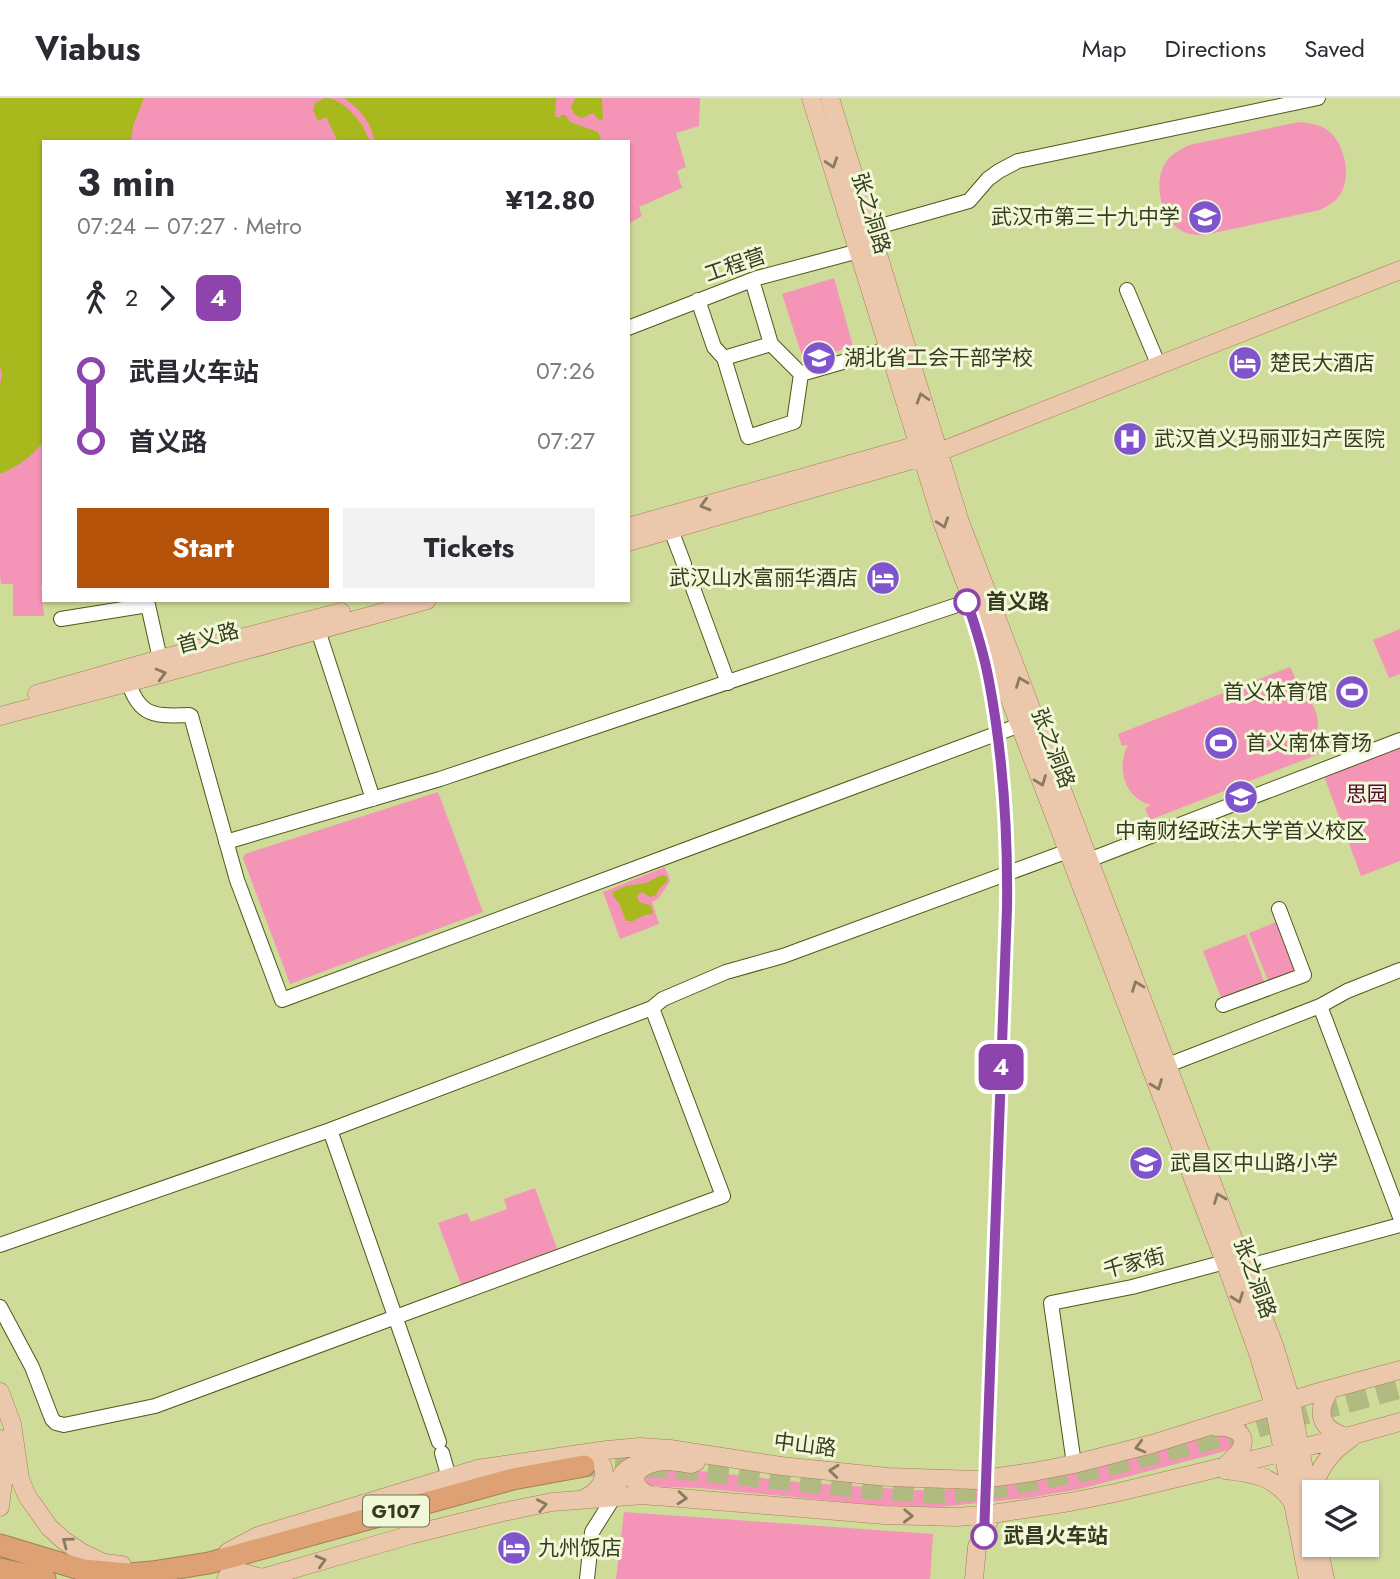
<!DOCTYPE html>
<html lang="en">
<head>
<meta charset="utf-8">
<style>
	body { margin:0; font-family:Jost,"Noto Sans SC",sans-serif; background:#f2f2f3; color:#2b2b33; height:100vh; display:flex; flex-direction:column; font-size:26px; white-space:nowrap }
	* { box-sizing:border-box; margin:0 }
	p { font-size:23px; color:#7c7c81 }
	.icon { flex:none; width:38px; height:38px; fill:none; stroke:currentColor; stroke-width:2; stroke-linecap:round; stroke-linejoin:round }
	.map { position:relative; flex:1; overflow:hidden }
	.sheet { position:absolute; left:42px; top:42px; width:588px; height:462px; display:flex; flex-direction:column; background:#fff; border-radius:0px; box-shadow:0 2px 5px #0004 }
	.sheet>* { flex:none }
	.badge { padding:0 14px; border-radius:10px; font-size:24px; line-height:46px }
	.tools { position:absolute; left:1302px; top:1382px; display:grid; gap:14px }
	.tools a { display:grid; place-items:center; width:77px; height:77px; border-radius:0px; background:#fff; box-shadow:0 2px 5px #0004; font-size:35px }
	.map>.badge { position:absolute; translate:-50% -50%; box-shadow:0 0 0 4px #fff }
	.legs { display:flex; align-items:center; gap:10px; height:77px; padding:0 35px; font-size:23px }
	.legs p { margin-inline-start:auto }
	.head { display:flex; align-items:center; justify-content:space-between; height:119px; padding:0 35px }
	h1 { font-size:38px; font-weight:700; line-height:52px }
	.action { display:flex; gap:14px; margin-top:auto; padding:14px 35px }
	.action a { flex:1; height:80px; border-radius:0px; background:#b45309; color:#fff; font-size:28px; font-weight:700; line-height:80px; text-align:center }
	.action a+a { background:#f2f2f3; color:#2b2b33 }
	ul { padding:0 35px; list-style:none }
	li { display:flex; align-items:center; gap:24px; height:70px; font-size:26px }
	li i { display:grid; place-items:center; width:10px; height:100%; margin:0 9px; background:currentColor }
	li i::after { content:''; width:18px; height:18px; margin:-9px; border:5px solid; border-radius:50%; background:#fff }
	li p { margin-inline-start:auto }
	li:first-child i { background:linear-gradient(#0000 50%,currentColor 0) }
	li:last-child i { background:linear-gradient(currentColor 50%,#0000 0) }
	header { display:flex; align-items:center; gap:42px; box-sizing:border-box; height:98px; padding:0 35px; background:#fff; border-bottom:2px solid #e1e1e2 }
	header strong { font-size:33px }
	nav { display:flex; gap:38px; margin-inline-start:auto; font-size:24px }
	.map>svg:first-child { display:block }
	.green { fill:#f495b8 }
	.water { fill:#a7b91d }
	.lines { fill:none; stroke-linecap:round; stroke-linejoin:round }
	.highway-tunnel { stroke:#b1bb81; stroke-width:21; stroke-dasharray:21 10; stroke-linecap:butt }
	.minor-casing { stroke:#505818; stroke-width:16 }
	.major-casing { stroke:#a47e57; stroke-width:19 }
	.highway-casing { stroke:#a47e57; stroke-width:23 }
	.minor { stroke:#fff; stroke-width:14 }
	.major { stroke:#ebc7ac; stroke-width:18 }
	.highway { stroke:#dea174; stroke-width:21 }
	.oneway { stroke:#887b60 }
	.line-1-casing { stroke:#fff; stroke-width:16 }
	.line-1 { stroke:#8e44ad; stroke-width:10 }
	.stop-1-dot { fill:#fff; stroke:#8e44ad; stroke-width:3.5 }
	.labels { text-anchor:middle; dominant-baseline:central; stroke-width:6; stroke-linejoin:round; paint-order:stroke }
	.shield { fill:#f1f8d7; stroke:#6f7458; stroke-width:2 }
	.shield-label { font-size:19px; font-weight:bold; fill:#373c21 }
	.street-label { font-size:21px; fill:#373c21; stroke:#f1f8d7 }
	.poi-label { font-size:21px; fill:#373c21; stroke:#f1f8d7; text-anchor:start }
	.stop-label { font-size:21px; font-weight:bold; fill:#373c21; stroke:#f1f8d7; text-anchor:start }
	.park-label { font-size:21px; fill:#580630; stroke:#f1f8d7 }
</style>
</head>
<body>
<header>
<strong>Viabus</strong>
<nav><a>Map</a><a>Directions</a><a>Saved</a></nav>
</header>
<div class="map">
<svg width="1400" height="1481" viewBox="0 0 1400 1481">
	<rect width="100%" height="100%" fill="#cfdb99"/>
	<path class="green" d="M 0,0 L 700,0 L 699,28 L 676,35 L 686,69 L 677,73 L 682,90 L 639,109 L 642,118 L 628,126 L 628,44 L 44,44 L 44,487 L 41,488 L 44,518 L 13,518 L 13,486 L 1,486 L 0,478 Z
		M 1299,24 C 1308,25 1318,26 1326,31 C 1344,43 1352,76 1341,95 C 1336,104 1329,107 1320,112 L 1209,136 C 1200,137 1190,138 1182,133 C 1159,120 1151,78 1170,59 C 1175,54 1182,51 1189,47 Z
		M 834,180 L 853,248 L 804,264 L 782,196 Z
		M 1400,531 L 1400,576 L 1389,580 L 1373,542 Z
		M 1290,569 L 1296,582 L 1289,585 C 1311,595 1326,621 1313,643 L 1319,641 L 1324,654 L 1150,722 L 1145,710 L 1151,707 C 1124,700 1116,669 1128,647 L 1122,648 L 1118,636 Z
		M 1400,646 L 1400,763 L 1361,778 L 1324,678 Z
		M 438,694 L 483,814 L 290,886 L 243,760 L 245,756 Z
		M 665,769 L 670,782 L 669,785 L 658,801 L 652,804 L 659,826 L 620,841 L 603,794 Z
		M 1279,823 L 1299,874 L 1269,885 L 1249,835 Z
		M 1246,836 L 1265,886 L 1222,902 L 1203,853 Z
		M 535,1090 L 558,1153 L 462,1189 L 438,1125 L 467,1115 L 471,1124 L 507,1111 L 504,1101 Z
		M 1228,1333 L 1236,1337 L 1234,1350 L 1222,1354 L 1080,1391 L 1028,1400 L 940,1409 L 876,1407 L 699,1390 L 641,1388 L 640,1376 L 662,1370 L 700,1373 L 808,1385 L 915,1392 L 940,1392 L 967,1389 L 1176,1346 Z
		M 624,1414 L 933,1436 L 930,1481 L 616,1481 Z"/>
	<path class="water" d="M 0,0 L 144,0 L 133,28 L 131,44 L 44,44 L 44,343 C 32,358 18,369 0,376 L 0,287 L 2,276 L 0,268 Z
		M 325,0 C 338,0 351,12 359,23 C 365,29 365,38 372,43 L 374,42 C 372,25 358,9 344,0 L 556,0 L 555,19 L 560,19 L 561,17 L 565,17 L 570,24 L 598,34 L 602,44 L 338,44 L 326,19 L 318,23 L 313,12 L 315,5 Z
		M 576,0 L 602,0 L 603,21 L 599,22 L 593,15 L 583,20 C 576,19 572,14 571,8 Z
		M 662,777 L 667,779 L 667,783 L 660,790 L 656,797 L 650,799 L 642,794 L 637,798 L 639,804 L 650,807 L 653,813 L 652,816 L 645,817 L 633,823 L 626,823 L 619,805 L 613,798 L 612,794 L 626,788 L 646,785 Z"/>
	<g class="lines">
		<path class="highway-tunnel" d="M 584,1368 L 674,1370 L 874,1391 L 930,1395 L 979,1393 L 1098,1370 L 1214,1341 L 1400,1290"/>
		<g class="minor-casing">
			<path id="minor" d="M 870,131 L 969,103 L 988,81 L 999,73 L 1018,63 L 1318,0
				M 752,182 L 771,246 L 801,276
				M 1127,192 L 1159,268
				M 698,202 L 714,249 L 724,260 L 748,339 L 794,324 L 801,276 L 888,251
				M 628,230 L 757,180 L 859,153
				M 724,260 L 771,246
				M 671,432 L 684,466
				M 690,482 L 728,585
				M 61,521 L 148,507 L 160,561
				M 315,523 L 373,701
				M 125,576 C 139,616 147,619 189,617 L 191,618 L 237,782 L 282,902 L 1020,627
				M 226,744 L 440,681 L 972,502
				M 1081,765 L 1400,642
				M 1223,907 L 1304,877 L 1279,811
				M 1320,908 L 1400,1119
				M 1168,967 L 1320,908 L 1347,893 L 1400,872
				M 0,1147 L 330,1032
				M 1245,1169 L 1400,1127
				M 0,1209 L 32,1269 L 52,1321 L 56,1325 L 64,1327 L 155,1308 L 723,1098 L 652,910
				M 439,1344 L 330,1032 L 652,910 L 663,901 L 726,874 L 783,858 L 1068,753
				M 442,1355 L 449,1380
				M 1074,1366 L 1051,1205 L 1132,1189 L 1225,1164
				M 587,1481 L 592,1434 L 614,1399"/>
		</g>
		<g class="major-casing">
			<path id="major" d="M 811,0 L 943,426 L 1225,1164 L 1258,1255 L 1274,1308 L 1308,1481
				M 830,0 L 960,424 L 1275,1250 L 1291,1303 L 1314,1424
				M 628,429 L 929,344
				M 628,444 L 939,354 L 1400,172
				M 37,596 L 160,561 L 341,514
				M 0,618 L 164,575 L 427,502
				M 1331,1291 C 1315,1313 1319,1331 1346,1339
				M 0,1294 L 12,1326 L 20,1381 L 27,1398 L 49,1429 L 63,1442 L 81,1454 L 104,1465 L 122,1467
				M 1216,1329 C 1230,1328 1249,1334 1241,1351 C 1237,1358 1230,1363 1224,1369
				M 0,1341 L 3,1384 L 0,1409
				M 580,1356 C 613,1359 610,1390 583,1401
				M 1225,1372 C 1254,1375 1274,1378 1292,1403
				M 651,1398 C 632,1390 628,1374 650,1366 C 662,1361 678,1364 691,1366 L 696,1364
				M 614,1399 C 619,1378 623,1367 646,1365
				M 1313,1399 C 1315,1373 1330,1354 1351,1340
				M 1318,1447 L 1325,1481
				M 228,1454 L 258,1438 L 477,1371 L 607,1352 L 640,1349 L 670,1351 L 781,1368 L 888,1379 L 976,1382 L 1033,1374 L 1074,1366 L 1152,1346 L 1312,1296 L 1400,1272
				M 226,1481 L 232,1472 L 262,1480 L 273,1477 L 410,1437 L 503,1414 L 552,1404 L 644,1397 L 884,1417 L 957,1419 L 992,1416 L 1070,1404 L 1115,1395 L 1346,1339 L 1400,1324
				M 974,1481 L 977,1449 L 992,1416"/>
		</g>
		<g class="highway-casing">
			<path id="highway" d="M 0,1447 L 83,1472 L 129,1476 L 152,1474 L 209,1465 L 513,1381 L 584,1368
				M 0,1471 L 45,1481"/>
		</g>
		<use href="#minor" class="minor"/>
		<use href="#major" class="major"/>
		<use href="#highway" class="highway"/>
	</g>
	<defs><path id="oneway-chevron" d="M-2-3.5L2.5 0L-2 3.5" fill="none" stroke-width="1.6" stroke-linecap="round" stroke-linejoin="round" transform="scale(1.75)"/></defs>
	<g class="oneway">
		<use href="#oneway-chevron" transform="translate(832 65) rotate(72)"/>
		<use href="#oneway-chevron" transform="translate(922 300) rotate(-107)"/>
		<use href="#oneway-chevron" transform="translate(705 407) rotate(164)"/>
		<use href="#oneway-chevron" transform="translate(943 425) rotate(71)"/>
		<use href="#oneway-chevron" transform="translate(161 576) rotate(-15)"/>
		<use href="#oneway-chevron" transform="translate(1021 584) rotate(-111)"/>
		<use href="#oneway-chevron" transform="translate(1041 683) rotate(69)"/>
		<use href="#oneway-chevron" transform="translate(1137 888) rotate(-111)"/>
		<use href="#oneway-chevron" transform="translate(1157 987) rotate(69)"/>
		<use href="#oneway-chevron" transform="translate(1219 1100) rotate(-111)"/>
		<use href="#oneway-chevron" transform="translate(1238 1200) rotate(70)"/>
		<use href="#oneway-chevron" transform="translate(1140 1349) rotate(165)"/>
		<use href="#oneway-chevron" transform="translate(834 1373) rotate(-174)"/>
		<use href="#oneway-chevron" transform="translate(682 1400) rotate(5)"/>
		<use href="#oneway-chevron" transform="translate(542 1407) rotate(-11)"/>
		<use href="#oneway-chevron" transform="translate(908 1418) rotate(2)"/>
		<use href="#oneway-chevron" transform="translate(67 1444) rotate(-143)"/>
		<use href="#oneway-chevron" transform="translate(321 1463) rotate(-16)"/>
	</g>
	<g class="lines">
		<g class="line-1-casing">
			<path id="line-1" d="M 967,504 C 976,530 984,556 989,583 C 1003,657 1008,734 1007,810 L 984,1438"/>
		</g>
		<use href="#line-1" class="line-1"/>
	</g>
	<defs>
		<g id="school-disc" transform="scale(1.75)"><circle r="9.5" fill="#8054cd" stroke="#f1f8d7"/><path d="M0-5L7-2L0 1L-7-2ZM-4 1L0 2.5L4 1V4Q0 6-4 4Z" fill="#fff"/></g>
		<g id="hotel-disc" transform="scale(1.75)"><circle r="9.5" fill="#8054cd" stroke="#f1f8d7"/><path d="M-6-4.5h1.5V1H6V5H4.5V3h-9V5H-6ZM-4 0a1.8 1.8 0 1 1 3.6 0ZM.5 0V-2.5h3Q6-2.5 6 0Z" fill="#fff"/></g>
		<g id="hospital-disc" transform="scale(1.75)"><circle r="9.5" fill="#8054cd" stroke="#f1f8d7"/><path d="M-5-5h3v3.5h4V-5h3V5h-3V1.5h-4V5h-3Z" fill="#fff"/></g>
		<g id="stadium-disc" transform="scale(1.75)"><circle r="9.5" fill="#8054cd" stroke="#f1f8d7"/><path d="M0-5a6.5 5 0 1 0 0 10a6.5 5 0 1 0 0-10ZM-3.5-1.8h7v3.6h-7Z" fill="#fff"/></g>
		<g id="university-disc" transform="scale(1.75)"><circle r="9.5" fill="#8054cd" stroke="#f1f8d7"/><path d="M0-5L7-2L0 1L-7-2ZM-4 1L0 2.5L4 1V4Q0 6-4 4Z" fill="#fff"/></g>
	</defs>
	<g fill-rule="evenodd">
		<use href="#school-disc" x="1205" y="119"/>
		<use href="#school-disc" x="819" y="260"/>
		<use href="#hotel-disc" x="1245" y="265"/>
		<use href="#hospital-disc" x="1130" y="341"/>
		<use href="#hotel-disc" x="883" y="480"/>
		<use href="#stadium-disc" x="1352" y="594"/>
		<use href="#stadium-disc" x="1221" y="645"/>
		<use href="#university-disc" x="1241" y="699"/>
		<use href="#school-disc" x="1146" y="1065"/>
		<use href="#hotel-disc" x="514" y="1450"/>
	</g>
	<g class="stop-1-dot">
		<circle cx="967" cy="504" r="12"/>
		<circle cx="984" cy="1438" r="12"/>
	</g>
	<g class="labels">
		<rect class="shield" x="363" y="1397.5" width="66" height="31" rx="5"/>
		<g class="shield-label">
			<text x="396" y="1413">G107</text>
		</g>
		<g class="street-label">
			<text transform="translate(871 115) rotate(73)">张之洞路</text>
			<text transform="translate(735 167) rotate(-19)">工程营</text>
			<text transform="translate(208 540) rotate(-15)">首义路</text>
			<text transform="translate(1053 650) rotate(69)">张之洞路</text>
			<text transform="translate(1134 1165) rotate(-14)">千家街</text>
			<text transform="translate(1255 1180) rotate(70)">张之洞路</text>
			<text transform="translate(805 1347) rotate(7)">中山路</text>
		</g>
		<g class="poi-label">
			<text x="1180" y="119" text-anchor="end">武汉市第三十九中学</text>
			<text x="844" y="260">湖北省工会干部学校</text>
			<text x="1270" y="265">楚民大酒店</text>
			<text x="1154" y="341">武汉首义玛丽亚妇产医院</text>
			<text x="858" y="480" text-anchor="end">武汉山水富丽华酒店</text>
			<text x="1328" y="594" text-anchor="end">首义体育馆</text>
			<text x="1246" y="645">首义南体育场</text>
			<text x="1241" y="733" text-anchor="middle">中南财经政法大学首义校区</text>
			<text x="1170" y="1065">武昌区中山路小学</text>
			<text x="538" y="1450">九州饭店</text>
		</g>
		<g class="stop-label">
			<text x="986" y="504">首义路</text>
			<text x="1003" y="1438">武昌火车站</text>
		</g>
		<g class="park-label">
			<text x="1367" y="696">思园</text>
		</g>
	</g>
</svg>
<div class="tools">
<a><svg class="icon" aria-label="layers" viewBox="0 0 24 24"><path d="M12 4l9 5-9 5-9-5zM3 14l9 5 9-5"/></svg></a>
</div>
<b class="badge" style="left:1001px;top:969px;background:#8e44ad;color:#fff">4</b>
<section class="sheet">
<div class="head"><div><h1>3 min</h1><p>07:24 – 07:27 · Metro</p></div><b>¥12.80</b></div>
<div class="legs"><svg class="icon" aria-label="walk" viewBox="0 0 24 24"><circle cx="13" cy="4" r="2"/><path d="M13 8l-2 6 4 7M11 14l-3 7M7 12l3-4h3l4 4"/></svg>2<svg class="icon" aria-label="forward" viewBox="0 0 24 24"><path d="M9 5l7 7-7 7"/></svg><b class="badge" style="background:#8e44ad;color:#fff">4</b></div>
<ul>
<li><i style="color:#8e44ad"></i><b>武昌火车站</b><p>07:26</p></li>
<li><i style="color:#8e44ad"></i><b>首义路</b><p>07:27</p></li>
</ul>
<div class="action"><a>Start</a><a>Tickets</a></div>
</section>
</div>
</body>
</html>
